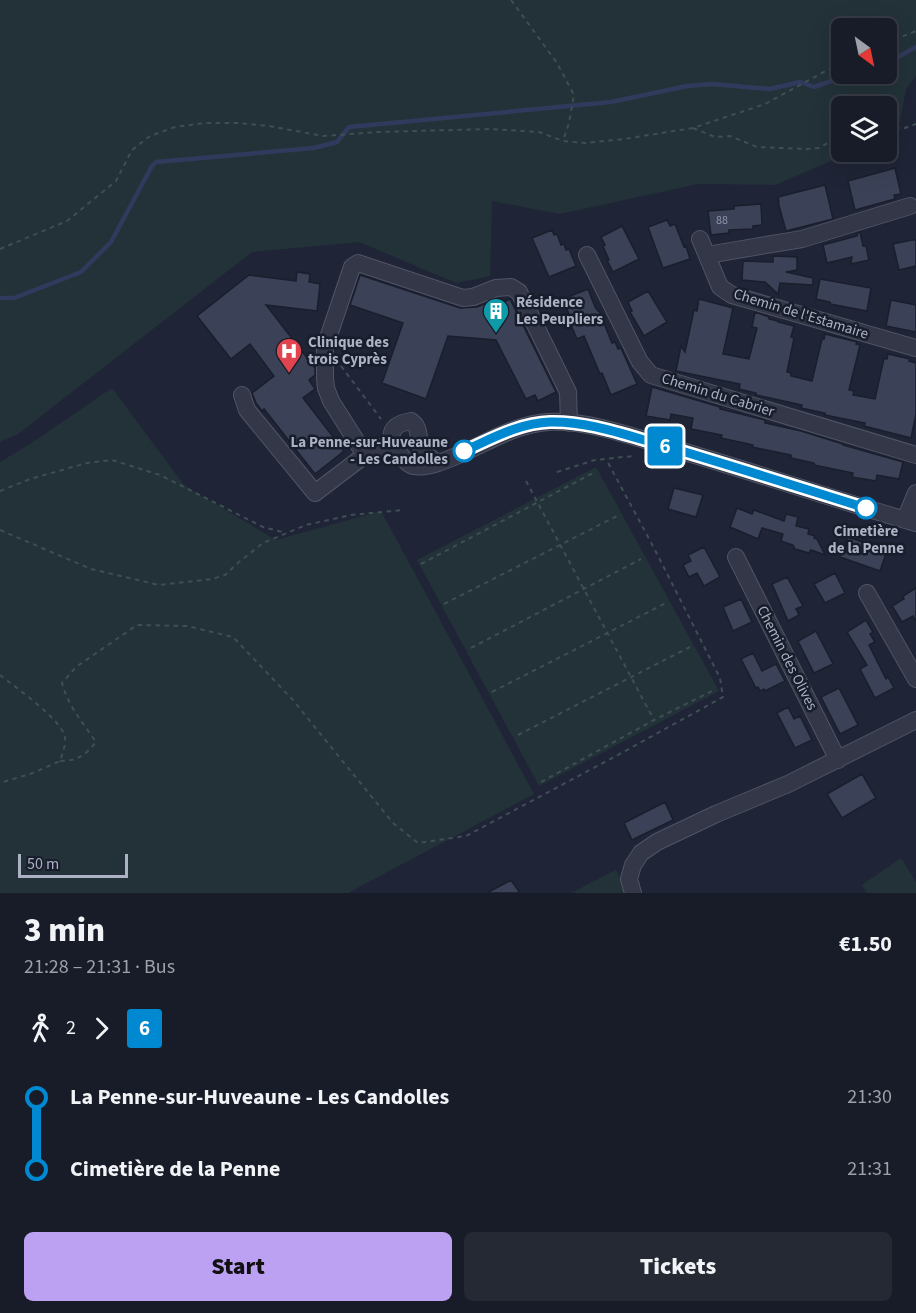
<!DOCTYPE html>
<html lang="en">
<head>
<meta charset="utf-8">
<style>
	body { margin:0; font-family:"Source Sans 3",sans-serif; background:#242934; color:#f1f3f6; height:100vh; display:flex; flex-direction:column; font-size:22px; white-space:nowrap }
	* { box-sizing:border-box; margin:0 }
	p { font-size:20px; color:#9ea1a8 }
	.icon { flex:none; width:33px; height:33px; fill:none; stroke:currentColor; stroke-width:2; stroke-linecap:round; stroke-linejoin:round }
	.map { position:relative; height:893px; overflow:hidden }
	.drawer { display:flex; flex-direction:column; background:#171c28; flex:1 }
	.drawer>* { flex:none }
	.badge { padding:0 12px; border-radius:4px; font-size:21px; line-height:39px }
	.needle { width:39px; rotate:147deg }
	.controls { position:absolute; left:831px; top:18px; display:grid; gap:12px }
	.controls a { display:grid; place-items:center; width:66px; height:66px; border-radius:9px; background:#171c28; box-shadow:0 6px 24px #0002,0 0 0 2px #363a45; font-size:30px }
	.scale { position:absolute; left:18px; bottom:15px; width:110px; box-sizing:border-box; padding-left:6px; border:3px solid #adb1c4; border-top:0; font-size:16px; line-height:21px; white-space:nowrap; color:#adb1c4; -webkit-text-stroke:4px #181d2b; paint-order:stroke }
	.map>.badge { position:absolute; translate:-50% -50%; box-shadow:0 0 0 3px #fff }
	.legs { display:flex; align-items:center; gap:9px; height:66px; padding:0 24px; font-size:20px }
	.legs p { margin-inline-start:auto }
	.head { display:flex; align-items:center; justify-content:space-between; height:102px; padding:0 24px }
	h1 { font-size:33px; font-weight:800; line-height:45px }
	.cta { display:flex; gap:12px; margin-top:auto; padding:12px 24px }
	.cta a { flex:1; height:69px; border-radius:9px; background:#bca0f2; color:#111; font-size:24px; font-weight:800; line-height:69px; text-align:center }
	.cta a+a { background:#242934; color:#f1f3f6 }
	ul { padding:0 24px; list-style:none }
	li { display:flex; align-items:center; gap:21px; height:72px; font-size:22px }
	li i { display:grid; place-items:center; width:9px; height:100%; margin:0 8px; background:currentColor }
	li i::after { content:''; width:15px; height:15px; margin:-8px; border:4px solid; border-radius:50%; background:#171c28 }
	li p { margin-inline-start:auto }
	li:first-child i { background:linear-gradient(#0000 50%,currentColor 0) }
	li:last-child i { background:linear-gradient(currentColor 50%,#0000 0) }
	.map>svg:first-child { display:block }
	.green { fill:#223238; fill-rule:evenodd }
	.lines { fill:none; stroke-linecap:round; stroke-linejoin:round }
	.stream { stroke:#313a5c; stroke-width:4.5 }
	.building { fill:#3b4257; stroke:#1a1e2d; stroke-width:1.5 }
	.minor-casing { stroke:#505465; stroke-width:18 }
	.path { stroke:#3f4e55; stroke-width:2; stroke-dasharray:4.5 4.5; stroke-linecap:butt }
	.minor { stroke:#333747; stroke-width:16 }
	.line-1-casing { stroke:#fff; stroke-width:14 }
	.line-1 { stroke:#0089d0; stroke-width:9 }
	.stop-1-dot { fill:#fff; stroke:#0089d0; stroke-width:3 }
	.labels { text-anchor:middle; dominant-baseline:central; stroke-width:5; stroke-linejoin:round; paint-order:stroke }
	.number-label { font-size:12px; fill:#9095a9 }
	.poi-label { font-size:15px; font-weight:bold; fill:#adb1c4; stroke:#181d2b; text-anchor:start }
	.street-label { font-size:15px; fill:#adb1c4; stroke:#181d2b }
	.stop-label { font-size:15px; font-weight:bold; fill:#adb1c4; stroke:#181d2b; text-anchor:end }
</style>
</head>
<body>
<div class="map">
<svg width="916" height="893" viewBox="0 0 916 893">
	<rect width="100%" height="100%" fill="#1f2536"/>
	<path class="green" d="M 0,0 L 916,0 L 916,76 L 906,89 L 898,132 L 887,137 L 886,106 L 842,106 L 842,152 L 852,152 L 775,185 L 698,184 L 560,214 L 492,201 L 490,276 L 456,283 L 359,242 L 252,252 L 18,434 L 0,442 ZM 886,28 L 886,74 L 842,74 L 842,28 Z
		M 112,388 L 184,485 L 276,540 L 381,511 L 534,794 L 348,893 L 0,893 L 0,462 L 30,444 Z
		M 596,467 L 719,691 L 539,786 L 417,560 Z
		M 901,858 L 916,882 L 916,893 L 867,893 L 862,885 Z
		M 616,870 L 628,893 L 571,893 Z"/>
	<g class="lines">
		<path class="stream" d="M 886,61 L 898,57 L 916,47
			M 0,298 L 14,298 L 81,272 L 111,242 L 152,166 L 156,162 L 314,148 L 337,142 L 349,127 L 611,102 L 687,86 L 712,84 L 770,89 L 800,82 L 814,87 L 852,74"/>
	</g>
	<path class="building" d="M 895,168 L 901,194 L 894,195 L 895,199 L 855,210 L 848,181 Z
		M 825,185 L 833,219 L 786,231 L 778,202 L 779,202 L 778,197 Z
		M 761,204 L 762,225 L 753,226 L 753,229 L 729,230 L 729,233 L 711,235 L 708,211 L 734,209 L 734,206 Z
		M 667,220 L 670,226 L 675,224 L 684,247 L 686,246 L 690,259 L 663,268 L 648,227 Z
		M 622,226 L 639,259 L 613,272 L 607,260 L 609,260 L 603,246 L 605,245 L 601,237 Z
		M 552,230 L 554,235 L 557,234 L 561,245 L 564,244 L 566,250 L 569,249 L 576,266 L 549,277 L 532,238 Z
		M 860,232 L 863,246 L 866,246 L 869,260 L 851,264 L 852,257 L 827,263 L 823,245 L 857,236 L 858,233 Z
		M 912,240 L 916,240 L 916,266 L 899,270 L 893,244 Z
		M 773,256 L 797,257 L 797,270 L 786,272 L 813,278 L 813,285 L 780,283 L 778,294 L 765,282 L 742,280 L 743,261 L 773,262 Z
		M 297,272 L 310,274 L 309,282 L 320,284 L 317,311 L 266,305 L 315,368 L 315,375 L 309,380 L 315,389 L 303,398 L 344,451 L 315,474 L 264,409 L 262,411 L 256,403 L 252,393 L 274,376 L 250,344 L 231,359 L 197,316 L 249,275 L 296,281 Z
		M 360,275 L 460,308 L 477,307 L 497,299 L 500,304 L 510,299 L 556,392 L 538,401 L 535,395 L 526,399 L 496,340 L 448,336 L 426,399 L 382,383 L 403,323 L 350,305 Z
		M 820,279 L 871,288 L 867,311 L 830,304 L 830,302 L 816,299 Z
		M 588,289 L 595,307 L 598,311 L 599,311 L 612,343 L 615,342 L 618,349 L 621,348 L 637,384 L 611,395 L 602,373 L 600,374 L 584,336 L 577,339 L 568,318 L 570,317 L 563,299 Z
		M 648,291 L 667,322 L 644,336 L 630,312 L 632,311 L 628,302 Z
		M 699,299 L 733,308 L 723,354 L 749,359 L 757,328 L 752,327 L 755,312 L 769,317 L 769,319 L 778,321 L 778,322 L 794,326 L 791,337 L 794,338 L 787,372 L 791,373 L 791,376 L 812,381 L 822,339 L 824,339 L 825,334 L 857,342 L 856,344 L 860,345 L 849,390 L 854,391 L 853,395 L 875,399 L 884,358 L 887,359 L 888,354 L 910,359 L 909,361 L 916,363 L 916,414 L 911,438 L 864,426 L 865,423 L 825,415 L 825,413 L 801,408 L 802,405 L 756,395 L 756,393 L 739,389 L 740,384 L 676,371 L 681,346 L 685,352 L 694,310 L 697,311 Z
		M 891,300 L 916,305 L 916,332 L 886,326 Z
		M 652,387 L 720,407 L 720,409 L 765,420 L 765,423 L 801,431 L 843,444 L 843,445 L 903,462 L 899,479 L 877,475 L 876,481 L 852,477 L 853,473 L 814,465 L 814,463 L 791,458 L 791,455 L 752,447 L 753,445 L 721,438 L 722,435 L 691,429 L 693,418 L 671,414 L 670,420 L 646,416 Z
		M 674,488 L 703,495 L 696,517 L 668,509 Z
		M 737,508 L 752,514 L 754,510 L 784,521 L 786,514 L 798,517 L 796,526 L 809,529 L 808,534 L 815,536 L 814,538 L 817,539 L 825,555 L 811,550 L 809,553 L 795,549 L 793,545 L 781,541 L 783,534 L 762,528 L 758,539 L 730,527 Z
		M 848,537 L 862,542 L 863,539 L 879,545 L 878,548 L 887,551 L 880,571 L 840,557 Z
		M 704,547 L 720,577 L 704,586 L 697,573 L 689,577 L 683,565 L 691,561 L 688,555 Z
		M 835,573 L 845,593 L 825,603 L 814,584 Z
		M 787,577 L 803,606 L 796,609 L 799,615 L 788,621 L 772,584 Z
		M 916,588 L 916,622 L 913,616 L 902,622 L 892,606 L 904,599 L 903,596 Z
		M 741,599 L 752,622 L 733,631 L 723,607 Z
		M 866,620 L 873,632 L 870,634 L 875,642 L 869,645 L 886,679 L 888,677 L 894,688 L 875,698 L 860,669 L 867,665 L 847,632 Z
		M 816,631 L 833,664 L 814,673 L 798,641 Z
		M 753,653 L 762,671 L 776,664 L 785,681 L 765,691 L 764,689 L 760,691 L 758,687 L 756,688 L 741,659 Z
		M 839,688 L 858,725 L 840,734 L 821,697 Z
		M 788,707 L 794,719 L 800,716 L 812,740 L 795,748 L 777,713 Z
		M 862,774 L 876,798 L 842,818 L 827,794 Z
		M 665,802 L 673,820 L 632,840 L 624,823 Z
		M 511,880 L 520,893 L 487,893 Z"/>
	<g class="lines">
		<g class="minor-casing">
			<path id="minor" d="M 700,239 L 720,287 L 732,295 L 916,348
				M 587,255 L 640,362 L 651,375 L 916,455
				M 707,255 L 802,239 L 910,206
				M 242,395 L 247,410 L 315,493 L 365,455 L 380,447 L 393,444
				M 411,421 C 421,427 417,439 422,449 C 425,455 432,459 438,463 C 431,465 422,468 414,466 C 408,465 404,459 400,454 C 387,437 388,425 411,421 Z
				M 365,455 L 331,401 L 326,388 L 325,378 L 325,347 L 352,267 L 358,263 L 463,298 L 473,297 L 496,288 L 511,287 L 519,292 L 568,392 L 569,423
				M 438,463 C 476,451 507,425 548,422 C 587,420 631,436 668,447 C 751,471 833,499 916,523
				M 905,520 L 916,493
				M 736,557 L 838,760
				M 867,593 L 916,679
				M 633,893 L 629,879 L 633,865 L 641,853 L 657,842 L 716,814 L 788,784 L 916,720"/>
		</g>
		<path class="path" d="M 511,0 L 557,63 L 574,95 L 569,123 L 563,141
			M 886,43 L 916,31
			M 693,128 L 715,137 L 730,136 L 757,147 L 807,149 L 819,148 L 842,135
			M 886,128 L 905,128 L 916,124
			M 0,249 L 67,221 L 116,181 L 132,150 L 150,136 L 175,127 L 205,123 L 238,123 L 269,126 L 323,136 L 378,132 L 491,129 L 539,132 L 563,141 L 585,143 L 624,139 L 693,128 L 765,104 L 822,73 L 842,62
			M 341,366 L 381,419
			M 557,472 L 595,460 L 633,456
			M 526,481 L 654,720
			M 0,491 L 30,479 L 87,463 L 112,460 L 160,475 L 263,527 L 286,533
			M 0,530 L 91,569 L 159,585 L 212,579 L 225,575 L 239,562 L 263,543 L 306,525 L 351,515 L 403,510
			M 421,564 L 595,472
			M 444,604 L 619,515
			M 471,648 L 641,559
			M 0,675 C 15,687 64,721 65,738 C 66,745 62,755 60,761 L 33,773 L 0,783
			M 492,692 L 666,603
			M 518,735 L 690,647
			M 60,761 C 77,761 85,756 96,742 C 83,723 68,706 62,683 L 76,667 L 137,625 L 187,626 L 233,637 L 292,699 L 393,823 L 418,843 L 466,836 L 616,756 L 723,697 L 720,678 L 654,548 L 606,459
			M 541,782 L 654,720 L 714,690"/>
		<use href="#minor" class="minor"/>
	</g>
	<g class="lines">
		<g class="line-1-casing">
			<path id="line-1" d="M 464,451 C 491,439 519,423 550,422 C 589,421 628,436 665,446 C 732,466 799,487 866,508"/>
		</g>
		<use href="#line-1" class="line-1"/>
	</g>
	<defs>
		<g id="building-pin" transform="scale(1.35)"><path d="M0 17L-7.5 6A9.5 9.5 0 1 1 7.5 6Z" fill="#0f9aa8" stroke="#181d2b"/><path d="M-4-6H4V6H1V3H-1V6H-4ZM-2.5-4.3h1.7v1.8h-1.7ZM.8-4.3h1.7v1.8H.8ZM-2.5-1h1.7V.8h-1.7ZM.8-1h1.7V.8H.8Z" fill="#fff"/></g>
		<g id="hospital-pin" transform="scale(1.35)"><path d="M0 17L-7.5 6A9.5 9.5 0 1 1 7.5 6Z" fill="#e0444e" stroke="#181d2b"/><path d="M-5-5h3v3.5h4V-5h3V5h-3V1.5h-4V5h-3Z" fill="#fff"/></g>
	</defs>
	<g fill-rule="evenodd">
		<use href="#building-pin" x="496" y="311"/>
		<use href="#hospital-pin" x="289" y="351"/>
	</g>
	<g class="stop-1-dot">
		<circle cx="464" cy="451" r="10"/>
		<circle cx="866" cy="508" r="10"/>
	</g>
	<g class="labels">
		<g class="number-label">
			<text x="722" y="220">88</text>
		</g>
		<g class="poi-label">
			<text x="516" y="302">Résidence<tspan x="516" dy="17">Les Peupliers</tspan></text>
			<text x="308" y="342">Clinique des<tspan x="308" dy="17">trois Cyprès</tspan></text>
		</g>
		<g class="street-label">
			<text transform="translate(801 314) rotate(17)">Chemin de l'Estamaire</text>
			<text transform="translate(718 395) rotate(17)">Chemin du Cabrier</text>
			<text transform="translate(787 658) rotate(63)">Chemin des Olives</text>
		</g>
		<g class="stop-label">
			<text x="448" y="442">La Penne-sur-Huveaune<tspan x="448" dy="17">- Les Candolles</tspan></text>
			<text x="866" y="531" text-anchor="middle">Cimetière<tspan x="866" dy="17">de la Penne</tspan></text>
		</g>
	</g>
</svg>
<div class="controls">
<a><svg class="needle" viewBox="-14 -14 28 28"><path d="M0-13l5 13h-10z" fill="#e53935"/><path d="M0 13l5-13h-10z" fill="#9ea1a8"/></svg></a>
<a><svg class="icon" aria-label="layers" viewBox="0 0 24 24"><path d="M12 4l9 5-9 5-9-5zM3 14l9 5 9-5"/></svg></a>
</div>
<div class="scale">50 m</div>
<b class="badge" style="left:665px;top:446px;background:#0089d0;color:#fff">6</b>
</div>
<section class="drawer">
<div class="head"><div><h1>3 min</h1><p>21:28 – 21:31 · Bus</p></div><b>€1.50</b></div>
<div class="legs"><svg class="icon" aria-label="walk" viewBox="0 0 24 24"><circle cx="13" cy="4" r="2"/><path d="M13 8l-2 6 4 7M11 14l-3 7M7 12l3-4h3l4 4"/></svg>2<svg class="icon" aria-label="forward" viewBox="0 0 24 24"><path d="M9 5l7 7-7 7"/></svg><b class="badge" style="background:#0089d0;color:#fff">6</b></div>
<ul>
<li><i style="color:#0089d0"></i><b>La Penne-sur-Huveaune - Les Candolles</b><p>21:30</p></li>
<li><i style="color:#0089d0"></i><b>Cimetière de la Penne</b><p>21:31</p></li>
</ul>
<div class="cta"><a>Start</a><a>Tickets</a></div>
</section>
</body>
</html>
